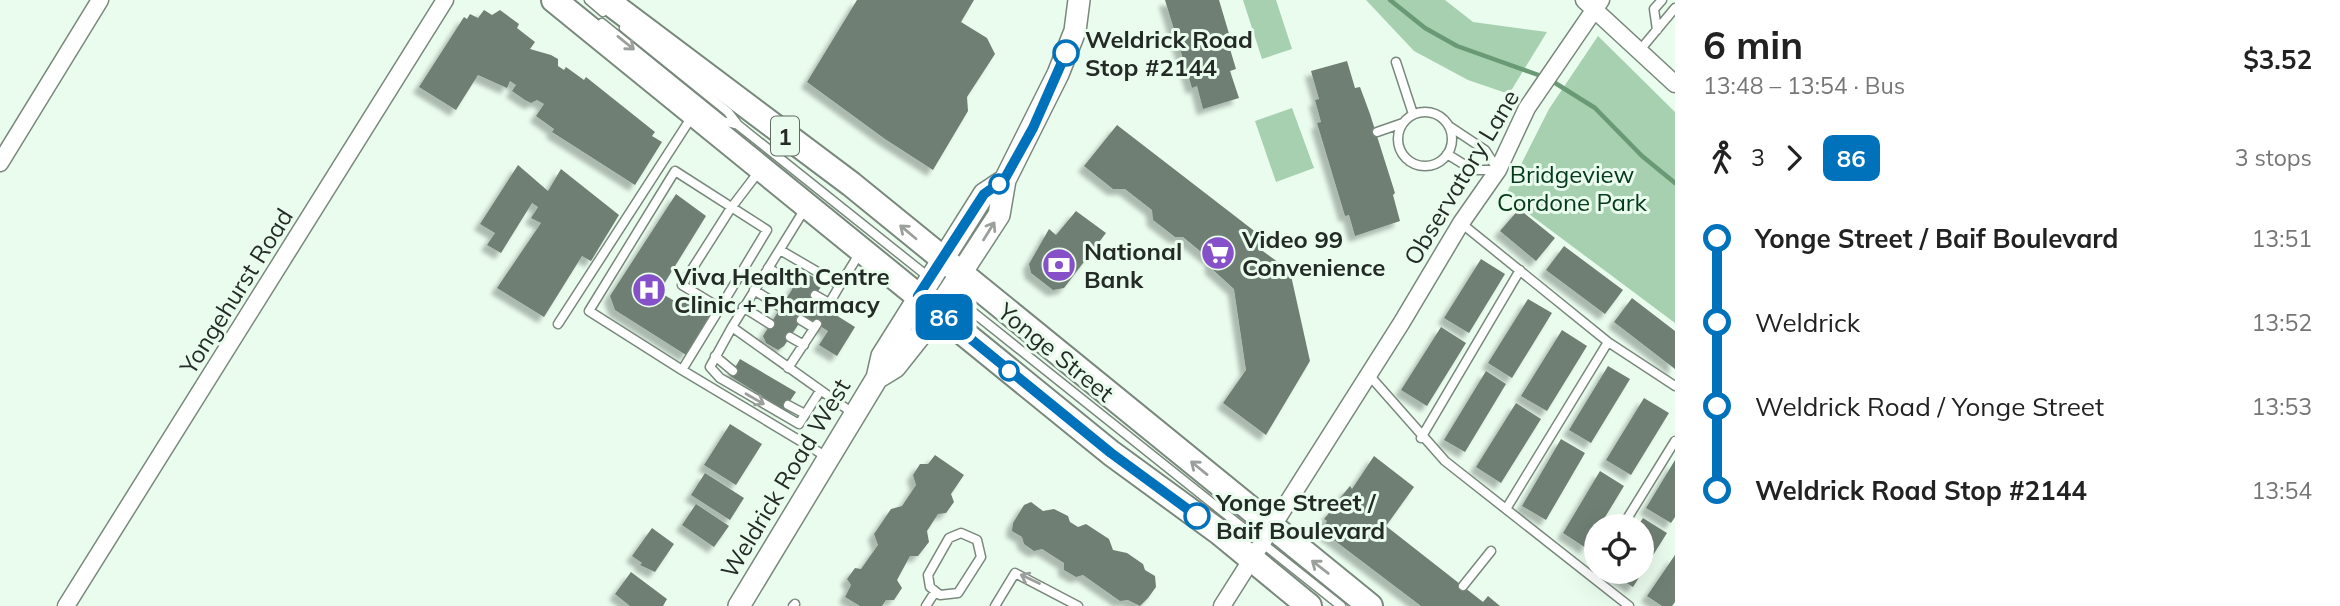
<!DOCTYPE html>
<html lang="en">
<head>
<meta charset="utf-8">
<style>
	body { margin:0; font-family:Mulish,sans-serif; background:#f2f2f2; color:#222; height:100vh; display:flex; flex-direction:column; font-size:26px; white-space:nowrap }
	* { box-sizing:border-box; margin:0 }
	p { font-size:23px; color:#767676 }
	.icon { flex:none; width:38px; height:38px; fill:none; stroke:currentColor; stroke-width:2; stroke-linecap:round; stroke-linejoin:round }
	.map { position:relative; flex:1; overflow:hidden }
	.details { display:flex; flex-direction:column; background:#fff; width:665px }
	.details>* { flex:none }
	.badge { padding:0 14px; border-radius:10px; font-size:24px; line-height:46px }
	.tools { position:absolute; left:1584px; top:514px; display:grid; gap:14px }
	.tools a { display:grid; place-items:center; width:70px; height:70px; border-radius:50%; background:#fff; box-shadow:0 7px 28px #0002; font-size:35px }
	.map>.badge { position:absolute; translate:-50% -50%; box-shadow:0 0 0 4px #fff }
	.legs { display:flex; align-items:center; gap:10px; height:77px; padding:0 28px; font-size:23px }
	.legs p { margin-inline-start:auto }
	.headline { display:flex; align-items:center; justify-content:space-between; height:119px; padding:0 28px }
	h1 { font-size:38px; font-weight:700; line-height:52px }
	ul { padding:0 28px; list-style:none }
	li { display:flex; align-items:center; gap:24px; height:84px; font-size:26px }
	li i { display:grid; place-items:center; width:10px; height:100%; margin:0 9px; background:currentColor }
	li i::after { content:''; width:18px; height:18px; margin:-9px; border:5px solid; border-radius:50%; background:#fff }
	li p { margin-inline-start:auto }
	li:first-child i { background:linear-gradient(#0000 50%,currentColor 0) }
	li:last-child i { background:linear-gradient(currentColor 50%,#0000 0) }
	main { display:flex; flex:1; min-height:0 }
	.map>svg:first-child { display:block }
	.green { fill:#a6d0af }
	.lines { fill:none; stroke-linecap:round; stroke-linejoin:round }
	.stream { stroke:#699975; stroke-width:4.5 }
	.building { fill:#707f73; filter:url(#shadow) }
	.lane-casing { stroke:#79887c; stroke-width:11 }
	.street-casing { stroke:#79887c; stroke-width:19 }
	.secondary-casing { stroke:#79887c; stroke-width:24 }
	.primary-casing { stroke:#79887c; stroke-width:28 }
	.lane { stroke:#fff; stroke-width:8 }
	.street { stroke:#fff; stroke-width:16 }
	.secondary { stroke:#fff; stroke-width:21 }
	.primary { stroke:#fff; stroke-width:24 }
	.oneway { stroke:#9ca09d }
	.line-1-casing { stroke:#fff; stroke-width:16 }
	.line-1 { stroke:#0072bc; stroke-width:10 }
	.stop-1-dot { fill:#fff; stroke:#0072bc; stroke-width:3.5 }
	.labels { text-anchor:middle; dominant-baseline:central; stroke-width:6; stroke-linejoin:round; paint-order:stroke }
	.shield { fill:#eafcee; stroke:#5f6a62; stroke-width:2 }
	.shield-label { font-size:23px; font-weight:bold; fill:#242b26 }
	.stop-label { font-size:24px; font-weight:bold; fill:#242b26; stroke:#eafcee; text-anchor:start }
	.park-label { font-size:24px; fill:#043919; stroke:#eafcee }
	.street-label { font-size:24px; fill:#242b26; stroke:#eafcee }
	.poi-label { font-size:24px; font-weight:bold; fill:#242b26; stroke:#eafcee; text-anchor:start }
</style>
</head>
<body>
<main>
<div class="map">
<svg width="1675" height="606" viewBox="0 0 1675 606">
	<defs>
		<filter id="shadow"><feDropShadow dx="-6" dy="6" stdDeviation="2" flood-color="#0004"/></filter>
	</defs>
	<rect width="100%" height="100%" fill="#eafcee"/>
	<path class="green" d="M 1243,0 L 1276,0 L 1292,49 L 1262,59 Z
		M 1366,0 L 1445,0 L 1473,22 L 1547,32 L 1509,94 L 1468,80 L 1414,51 Z
		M 1598,36 L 1675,112 L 1675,323 L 1505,196 L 1549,109 Z
		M 1292,108 L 1314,168 L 1276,182 L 1255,121 Z"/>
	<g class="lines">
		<path class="stream" d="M 1390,0 L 1425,28 L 1457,46 L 1544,77
			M 1552,81 L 1595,108 L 1642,156 L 1675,183"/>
	</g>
	<path class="building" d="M 857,0 L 974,0 L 961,22 L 987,38 L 995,54 L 967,97 L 968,111 L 933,170 L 885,139 L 807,82 Z
		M 1165,0 L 1219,0 L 1233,47 L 1230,49 L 1236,69 L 1230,71 L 1239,98 L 1203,109 L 1197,86 L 1192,88 Z
		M 484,10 L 492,15 L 500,10 L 519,24 L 517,28 L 535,42 L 530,49 L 551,55 L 558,59 L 558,66 L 564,70 L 566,67 L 584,80 L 586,77 L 655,132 L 652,136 L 662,142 L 635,185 L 552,132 L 554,129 L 536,116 L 544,104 L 537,100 L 531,103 L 525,100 L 512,91 L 516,85 L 510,81 L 507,88 L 478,75 L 456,110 L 419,87 L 464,17 L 467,19 L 470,14 L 478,18 Z
		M 1347,61 L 1355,88 L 1360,87 L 1370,114 L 1395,193 L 1393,195 L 1400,221 L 1355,236 L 1349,215 L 1345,216 L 1317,123 L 1321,122 L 1315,100 L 1319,99 L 1311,71 Z
		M 1117,125 L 1266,240 L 1260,249 L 1290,271 L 1310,361 L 1266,435 L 1223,403 L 1246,370 L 1234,289 L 1211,268 L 1211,260 L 1183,237 L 1175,237 L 1153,220 L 1152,210 L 1125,189 L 1113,189 L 1084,166 Z
		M 518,165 L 548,191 L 561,169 L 619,215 L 591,261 L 582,256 L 544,317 L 497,288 L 541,223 L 531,218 L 538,207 L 532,203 L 501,253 L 487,245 L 495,233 L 480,224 Z
		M 676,194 L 706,216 L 659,292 L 680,304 L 688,295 L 713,312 L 686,355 L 615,310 L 610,296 Z
		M 1519,209 L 1555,238 L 1536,261 L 1500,231 Z
		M 1076,211 L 1106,233 L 1064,288 L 1053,290 L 1031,273 L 1029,264 L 1049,229 L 1056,235 Z
		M 1564,246 L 1623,290 L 1605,314 L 1546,270 Z
		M 1481,259 L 1505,274 L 1469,333 L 1444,318 Z
		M 808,274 L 820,281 L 821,287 L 812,300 L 855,327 L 837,356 L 819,345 L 828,331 L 804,316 L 784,346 L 778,350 L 766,343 L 763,336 L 801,275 Z
		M 1632,298 L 1675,331 L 1675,369 L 1614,322 Z
		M 1528,299 L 1552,313 L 1512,378 L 1488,363 Z
		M 1441,327 L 1466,343 L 1427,406 L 1401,390 Z
		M 1562,330 L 1587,346 L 1547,411 L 1521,396 Z
		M 740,359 L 796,392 L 784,410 L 730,376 Z
		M 1608,366 L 1630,379 L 1591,443 L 1569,430 Z
		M 1486,371 L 1506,384 L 1465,452 L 1444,440 Z
		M 1644,398 L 1669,413 L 1631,475 L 1606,460 Z
		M 1516,403 L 1541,419 L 1501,483 L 1476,467 Z
		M 730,424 L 762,444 L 736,485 L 704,465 Z
		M 1561,439 L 1585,453 L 1546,520 L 1522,506 Z
		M 935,455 L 964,475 L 951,494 L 954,502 L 946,513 L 938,514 L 927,531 L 929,542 L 918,556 L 910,556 L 897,580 L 902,588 L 894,600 L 886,600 L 882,606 L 860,606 L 845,597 L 851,585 L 847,579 L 855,568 L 861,569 L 878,545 L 874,534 L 891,509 L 902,506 L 916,485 L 913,475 L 920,464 L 928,464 Z
		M 1374,456 L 1414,487 L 1386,526 L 1483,602 L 1488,596 L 1500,606 L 1421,606 L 1322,531 L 1327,521 L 1324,519 L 1333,508 L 1336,509 L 1343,500 L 1340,498 L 1350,486 L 1352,489 Z
		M 1675,460 L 1675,517 L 1671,523 L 1646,508 Z
		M 1600,471 L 1624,486 L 1599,527 L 1596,527 L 1586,548 L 1563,533 Z
		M 705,473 L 744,498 L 730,520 L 691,495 Z
		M 1031,502 L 1043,511 L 1054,509 L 1068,516 L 1070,522 L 1078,527 L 1086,524 L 1109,539 L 1113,550 L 1127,553 L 1143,564 L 1145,570 L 1155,576 L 1156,587 L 1148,598 L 1140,606 L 1128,600 L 1120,601 L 1083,575 L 1076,577 L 1064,570 L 1064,563 L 1042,549 L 1034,551 L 1024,544 L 1022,537 L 1012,531 L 1013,523 L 1024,505 Z
		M 696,504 L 729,526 L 714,547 L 682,525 Z
		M 1643,518 L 1667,533 L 1633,587 L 1609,572 L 1642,572 L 1642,527 L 1637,527 Z
		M 652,528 L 674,544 L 655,572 L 640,565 L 642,563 L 632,556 Z
		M 1675,555 L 1675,602 L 1672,606 L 1662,606 L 1647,596 Z
		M 631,572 L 667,599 L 663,606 L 630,606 L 615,594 Z"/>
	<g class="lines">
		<g class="lane-casing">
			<path id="lane" d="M 589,0 L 603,12
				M 602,23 L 723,121 L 738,125
				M 624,28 L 728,112 L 738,125 L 931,279
				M 1657,30 L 1654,9 L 1662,0
				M 1640,50 L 1675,8
				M 1396,62 L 1413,114
				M1398 139a27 27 0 1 1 54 0a27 27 0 1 1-54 0Z
				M 1449,126 L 1485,150 L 1498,170
				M 1377,132 L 1403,123
				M 1447,154 L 1473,170 L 1498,170
				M 806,207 L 732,327 L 854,414
				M 1461,223 L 1608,342 L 1675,386
				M 780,250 L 840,285 L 861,251
				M 768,268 L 796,284
				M 754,290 L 781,307
				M 949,293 L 1341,606
				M 815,295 L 829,303
				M 743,307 L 770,324
				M 720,308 L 682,370 L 589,311 L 675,171 L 767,230 L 720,308 L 682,285 L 731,208 L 760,170
				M 826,309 L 840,285
				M 801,320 L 814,328
				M 558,324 L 693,115
				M 732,327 L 710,367 L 720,378 L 799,424 L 820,391
				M 790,337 L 804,345
				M 715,356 L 733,371
				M 788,368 L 817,324
				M 682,370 L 827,457
				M 1369,375 L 1445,461 L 1629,606
				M 788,405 L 805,414
				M 1421,438 L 1520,270
				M 1506,509 L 1608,342
				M 1622,527 L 1675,441
				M 961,533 L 977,540 L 981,557 L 958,593 L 940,595 L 930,587 L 928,575 L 949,538 Z
				M 1463,586 L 1491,551
				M 793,606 L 795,604
				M 926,606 L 935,592
				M 995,606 L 1015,573 L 1078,606"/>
		</g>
		<g class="street-casing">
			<path id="street" d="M 1584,0 L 1675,84
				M 0,163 L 100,0
				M 66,606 L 445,0
				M 1222,606 L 1402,322 L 1461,223 L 1498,170 L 1527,108 L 1601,0"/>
		</g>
		<g class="secondary-casing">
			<path id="secondary" d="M 877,378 L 895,367 L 922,333 L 999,215 L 1005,180 L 1058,74 L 1075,31 L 1079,0
				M 739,606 L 877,378 L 882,356 L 984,194 L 1005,180"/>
		</g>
		<g class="primary-casing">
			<path id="primary" d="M 554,0 L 1111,453 L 1219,532 L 1309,606
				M 606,0 L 851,184 L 1370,606"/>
		</g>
		<use href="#lane" class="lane"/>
		<use href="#street" class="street"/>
		<use href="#secondary" class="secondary"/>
		<use href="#primary" class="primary"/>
	</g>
	<defs><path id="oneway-shaft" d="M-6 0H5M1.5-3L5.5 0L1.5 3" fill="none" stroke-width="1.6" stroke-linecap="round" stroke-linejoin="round" transform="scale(1.75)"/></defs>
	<g class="oneway">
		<use href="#oneway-shaft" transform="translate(626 43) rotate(39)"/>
		<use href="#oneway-shaft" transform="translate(989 231) rotate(-58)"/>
		<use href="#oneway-shaft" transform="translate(908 232) rotate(-140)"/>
		<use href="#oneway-shaft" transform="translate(755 399) rotate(30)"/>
		<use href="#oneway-shaft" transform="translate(1199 468) rotate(-141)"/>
		<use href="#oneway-shaft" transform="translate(1320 567) rotate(-142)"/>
		<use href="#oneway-shaft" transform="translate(1030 579) rotate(-155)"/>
	</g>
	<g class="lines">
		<g class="line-1-casing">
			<path id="line-1" d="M 1066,53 L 1033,128 L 1004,180 L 984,194 L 918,296 L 1111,453 L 1197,516"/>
		</g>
		<use href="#line-1" class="line-1"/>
	</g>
	<defs>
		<g id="supermarket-disc" transform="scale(1.75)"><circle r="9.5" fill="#8651c8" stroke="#eafcee"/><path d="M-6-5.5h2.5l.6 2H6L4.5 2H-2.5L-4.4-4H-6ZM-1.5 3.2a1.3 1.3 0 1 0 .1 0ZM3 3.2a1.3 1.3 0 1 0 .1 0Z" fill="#fff"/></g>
		<g id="bank-disc" transform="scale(1.75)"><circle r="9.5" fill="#8651c8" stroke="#eafcee"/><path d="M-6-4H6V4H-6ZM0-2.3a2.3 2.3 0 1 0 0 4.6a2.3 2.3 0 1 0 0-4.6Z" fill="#fff"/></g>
		<g id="hospital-disc" transform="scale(1.75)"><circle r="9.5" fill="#8651c8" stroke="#eafcee"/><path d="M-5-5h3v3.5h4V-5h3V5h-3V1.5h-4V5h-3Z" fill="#fff"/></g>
	</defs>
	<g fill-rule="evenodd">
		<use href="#supermarket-disc" x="1218" y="253"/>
		<use href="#bank-disc" x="1059" y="265"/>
		<use href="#hospital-disc" x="649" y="290"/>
	</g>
	<g class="stop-1-dot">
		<circle cx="1066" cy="53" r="12"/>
		<circle cx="999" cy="184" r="9"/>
		<circle cx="1009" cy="371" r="9"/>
		<circle cx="1197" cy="516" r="12"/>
	</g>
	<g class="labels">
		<rect class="shield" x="771" y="116.5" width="28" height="39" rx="5"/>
		<g class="shield-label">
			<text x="785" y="136">1</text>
		</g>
		<g class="stop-label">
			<text x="1085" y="39">Weldrick Road<tspan x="1085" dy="28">Stop #2144</tspan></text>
			<text x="1216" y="502">Yonge Street /<tspan x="1216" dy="28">Baif Boulevard</tspan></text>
		</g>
		<g class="park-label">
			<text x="1572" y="174">Bridgeview<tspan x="1572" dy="28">Cordone Park</tspan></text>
		</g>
		<g class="street-label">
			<text transform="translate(1461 177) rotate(-59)">Observatory Lane</text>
			<text transform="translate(236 291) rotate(-58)">Yongehurst Road</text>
			<text transform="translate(1056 352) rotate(39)">Yonge Street</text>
			<text transform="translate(785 478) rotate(-59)">Weldrick Road West</text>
		</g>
		<g class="poi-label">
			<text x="1242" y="239">Video 99<tspan x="1242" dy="28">Convenience</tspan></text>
			<text x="1084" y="251">National<tspan x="1084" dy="28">Bank</tspan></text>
			<text x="674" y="276">Viva Health Centre<tspan x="674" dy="28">Clinic + Pharmacy</tspan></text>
		</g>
	</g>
</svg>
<div class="tools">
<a><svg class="icon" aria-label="locate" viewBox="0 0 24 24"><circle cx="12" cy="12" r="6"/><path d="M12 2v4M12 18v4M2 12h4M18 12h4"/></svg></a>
</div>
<b class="badge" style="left:944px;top:317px;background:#0072bc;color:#fff">86</b>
</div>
<section class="details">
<div class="headline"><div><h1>6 min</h1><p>13:48 – 13:54 · Bus</p></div><b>$3.52</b></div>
<div class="legs"><svg class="icon" aria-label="walk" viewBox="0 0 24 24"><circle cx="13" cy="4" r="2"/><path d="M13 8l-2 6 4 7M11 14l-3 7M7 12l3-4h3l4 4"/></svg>3<svg class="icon" aria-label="forward" viewBox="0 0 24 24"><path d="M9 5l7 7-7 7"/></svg><b class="badge" style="background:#0072bc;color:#fff">86</b><p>3 stops</p></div>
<ul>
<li><i style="color:#0072bc"></i><b>Yonge Street / Baif Boulevard</b><p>13:51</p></li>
<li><i style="color:#0072bc"></i><span>Weldrick</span><p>13:52</p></li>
<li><i style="color:#0072bc"></i><span>Weldrick Road / Yonge Street</span><p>13:53</p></li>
<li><i style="color:#0072bc"></i><b>Weldrick Road Stop #2144</b><p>13:54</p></li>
</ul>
</section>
</main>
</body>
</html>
